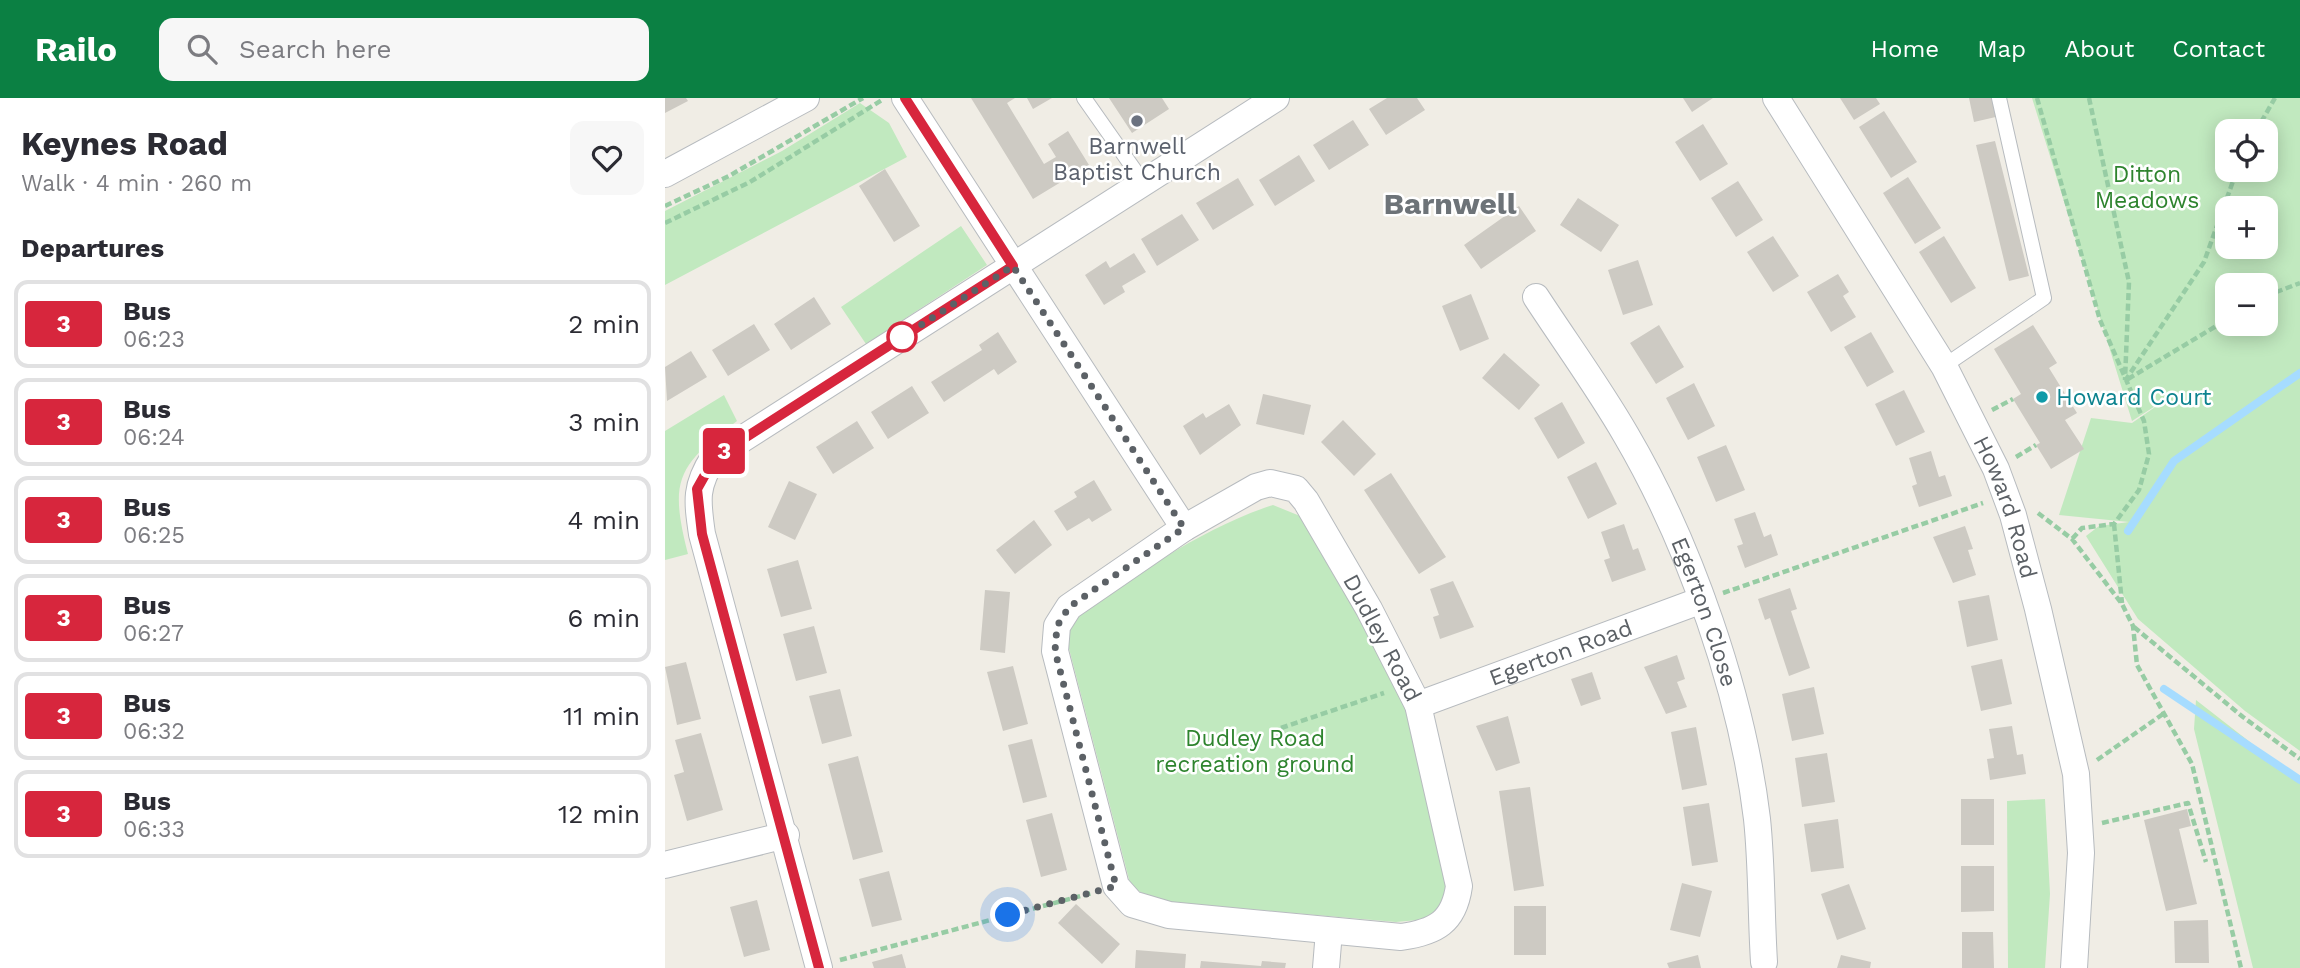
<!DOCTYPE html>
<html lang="en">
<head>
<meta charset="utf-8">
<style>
	body { margin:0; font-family:"Work Sans",sans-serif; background:#f7f7f7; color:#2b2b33; height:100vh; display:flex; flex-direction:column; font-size:26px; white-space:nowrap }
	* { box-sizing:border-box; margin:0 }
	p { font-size:23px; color:#7c7c81 }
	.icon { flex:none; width:38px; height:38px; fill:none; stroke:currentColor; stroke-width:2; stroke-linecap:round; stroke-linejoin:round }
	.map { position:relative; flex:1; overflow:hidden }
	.sheet { display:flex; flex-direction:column; background:#fff; width:665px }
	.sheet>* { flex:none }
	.badge { padding:0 14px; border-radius:5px; font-size:24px; line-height:46px }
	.controls { position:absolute; left:1550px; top:21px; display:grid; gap:14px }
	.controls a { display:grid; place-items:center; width:63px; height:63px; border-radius:14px; background:#fff; box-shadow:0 4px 18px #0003; font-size:35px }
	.you { position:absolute; width:35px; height:35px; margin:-18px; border:5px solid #fff; border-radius:50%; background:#1a73e8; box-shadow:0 0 0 10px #1a73e833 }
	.map>.badge { position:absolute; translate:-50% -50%; box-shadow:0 0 0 4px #fff }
	h2 { padding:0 21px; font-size:26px; line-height:63px }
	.round { display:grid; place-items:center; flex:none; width:74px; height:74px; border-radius:14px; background:#f7f7f7 }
	.headline { display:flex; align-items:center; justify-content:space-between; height:119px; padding:0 21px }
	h1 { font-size:33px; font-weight:700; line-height:52px }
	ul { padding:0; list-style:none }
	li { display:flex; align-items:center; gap:21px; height:88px; margin:0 14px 10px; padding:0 7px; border:4px solid #e1e1e2; border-radius:14px }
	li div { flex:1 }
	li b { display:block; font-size:26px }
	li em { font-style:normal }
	li .badge { min-width:77px; font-weight:700; text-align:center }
	header { display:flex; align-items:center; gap:42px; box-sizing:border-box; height:98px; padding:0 35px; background:#0b8043; color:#fff }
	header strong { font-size:33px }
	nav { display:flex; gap:38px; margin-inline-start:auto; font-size:24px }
	.search { width:490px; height:63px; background:#f7f7f7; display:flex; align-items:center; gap:18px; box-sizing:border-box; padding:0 24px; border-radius:14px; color:#7c7c81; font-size:26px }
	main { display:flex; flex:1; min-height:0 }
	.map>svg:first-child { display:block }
	.green { fill:#c1e9bf; fill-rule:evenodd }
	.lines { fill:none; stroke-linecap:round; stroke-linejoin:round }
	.stream { stroke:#a6dcff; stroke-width:8 }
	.building { fill:#cdcac3 }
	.service-casing { stroke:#b7bbbf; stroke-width:16 }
	.minor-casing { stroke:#b7bbbf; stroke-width:28 }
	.path { stroke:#97cca4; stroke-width:4.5; stroke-dasharray:7 3.5; stroke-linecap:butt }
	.service { stroke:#fff; stroke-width:14 }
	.minor { stroke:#fff; stroke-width:26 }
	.line-casing { stroke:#fff; stroke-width:16 }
	.line { stroke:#d7263d; stroke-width:10 }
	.walk { stroke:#5c6166; stroke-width:7; stroke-dasharray:0 12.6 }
	.worship-dot { fill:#6b7280; stroke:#fff; stroke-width:2.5 }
	.stop-dot { fill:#fff; stroke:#d7263d; stroke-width:3.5 }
	.culture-dot { fill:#0f9aa8; stroke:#fff; stroke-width:2.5 }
	.labels { text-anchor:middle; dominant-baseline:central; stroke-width:5; stroke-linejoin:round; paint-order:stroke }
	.worship-label { font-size:23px; fill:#5b616d; stroke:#fff }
	.park-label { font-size:23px; fill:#2e842e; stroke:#fff }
	.culture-label { font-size:23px; fill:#0d838f; stroke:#fff; text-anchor:start }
	.street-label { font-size:23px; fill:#5c6166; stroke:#fff }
	.district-label { font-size:30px; font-weight:bold; fill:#6d7378; stroke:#fff }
</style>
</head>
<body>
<header>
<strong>Railo</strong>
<div class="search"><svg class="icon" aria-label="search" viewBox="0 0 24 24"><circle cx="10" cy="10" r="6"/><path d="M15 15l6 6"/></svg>Search here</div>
<nav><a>Home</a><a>Map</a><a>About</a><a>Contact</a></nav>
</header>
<main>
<section class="sheet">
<div class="headline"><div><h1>Keynes Road</h1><p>Walk · 4 min · 260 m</p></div><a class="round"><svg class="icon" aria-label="heart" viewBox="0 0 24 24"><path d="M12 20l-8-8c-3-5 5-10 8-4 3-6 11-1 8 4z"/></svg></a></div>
<h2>Departures</h2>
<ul>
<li><span class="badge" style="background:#d7263d;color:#fff">3</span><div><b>Bus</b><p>06:23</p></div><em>2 min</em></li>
<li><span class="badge" style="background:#d7263d;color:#fff">3</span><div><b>Bus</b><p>06:24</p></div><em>3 min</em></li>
<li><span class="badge" style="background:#d7263d;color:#fff">3</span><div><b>Bus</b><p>06:25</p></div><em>4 min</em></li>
<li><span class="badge" style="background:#d7263d;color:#fff">3</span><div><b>Bus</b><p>06:27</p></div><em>6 min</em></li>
<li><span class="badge" style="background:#d7263d;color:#fff">3</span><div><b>Bus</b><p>06:32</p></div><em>11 min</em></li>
<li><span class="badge" style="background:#d7263d;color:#fff">3</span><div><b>Bus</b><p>06:33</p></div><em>12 min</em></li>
</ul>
</section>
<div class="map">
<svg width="1635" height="870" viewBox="0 0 1635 870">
	<rect width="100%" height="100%" fill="#f0ede5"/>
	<path class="green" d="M 1367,0 L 1635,0 L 1635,653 L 1580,613 L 1473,521 L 1421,438 L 1434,428 L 1464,424 L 1394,417 L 1426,320 L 1467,325 L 1506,298 L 1467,323 ZM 1563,33 L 1601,33 L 1601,72 L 1563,72 ZM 1563,110 L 1601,110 L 1601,149 L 1563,149 ZM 1563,187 L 1601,187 L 1601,226 L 1563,226 Z
		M 195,5 L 224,25 L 242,59 L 0,187 L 0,113 L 117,53 Z
		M 296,128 L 322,167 L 201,246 L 176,209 Z
		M 59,297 L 72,323 C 12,368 4,382 23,456 L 0,462 L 0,333 Z
		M 608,407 L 640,420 L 741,606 L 783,762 L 782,806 L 764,821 L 731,824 L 493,803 L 466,789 L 401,539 L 407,521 C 471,478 534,431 608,407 Z
		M 1531,602 L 1635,683 L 1635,870 L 1588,870 L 1529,631 Z
		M 1380,701 L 1385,796 L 1380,870 L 1343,870 L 1342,703 Z"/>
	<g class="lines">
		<path class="stream" d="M 1463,433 L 1509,363 L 1635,275
			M 1499,591 L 1635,682"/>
	</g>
	<path class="building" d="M 0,0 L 21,0 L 23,3 L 0,15 Z
		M 306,0 L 350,0 L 342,5 L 379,66 L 391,59 L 383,46 L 403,33 L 424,67 L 368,101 Z
		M 362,0 L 387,0 L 368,11 Z
		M 444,0 L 497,0 L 504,11 L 467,35 Z
		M 722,0 L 752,0 L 760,12 L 721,37 L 704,11 Z
		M 1018,0 L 1048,0 L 1027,14 Z
		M 1175,0 L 1211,0 L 1215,6 L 1189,22 Z
		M 1304,0 L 1331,0 L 1335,18 L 1309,24 Z
		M 1219,13 L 1252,64 L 1226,80 L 1194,29 Z
		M 688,22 L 704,47 L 664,72 L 648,47 Z
		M 1038,26 L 1063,66 L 1035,83 L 1010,44 Z
		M 1330,43 L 1364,178 L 1344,183 L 1311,47 Z
		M 634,57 L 650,83 L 610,108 L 594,82 Z
		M 220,71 L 255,128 L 229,144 L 194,88 Z
		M 1243,79 L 1276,130 L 1250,146 L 1218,95 Z
		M 573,80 L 589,107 L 548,132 L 531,105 Z
		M 1073,83 L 1098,122 L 1071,139 L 1046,100 Z
		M 913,100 L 954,127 L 936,154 L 895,127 Z
		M 854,108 L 871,133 L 816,171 L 799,147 Z
		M 517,116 L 534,142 L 492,168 L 476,141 Z
		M 1108,138 L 1134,178 L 1108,194 L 1082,154 Z
		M 1279,138 L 1311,190 L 1286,205 L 1254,154 Z
		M 469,155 L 481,174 L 457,188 L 460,194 L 439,207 L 420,177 L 441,163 L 445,170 Z
		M 973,162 L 988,207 L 958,217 L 943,172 Z
		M 1173,176 L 1184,194 L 1178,198 L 1191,219 L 1166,234 L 1142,194 Z
		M 806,196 L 824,241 L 795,253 L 777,208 Z
		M 149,199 L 166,226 L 126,252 L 109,226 Z
		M 89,226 L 105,252 L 63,278 L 47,252 Z
		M 994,227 L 1019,269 L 991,286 L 965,245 Z
		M 1368,227 L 1392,265 L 1384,270 L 1412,315 L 1400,322 L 1419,351 L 1386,371 L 1371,347 L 1375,345 L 1348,301 L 1356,296 L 1329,251 Z
		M 333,234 L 352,264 L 333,277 L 329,271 L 279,304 L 266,284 L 317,252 L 314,247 Z
		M 1206,234 L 1229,274 L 1202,289 L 1179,249 Z
		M 26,253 L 42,279 L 2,303 L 0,269 Z
		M 839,255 L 875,287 L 854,312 L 817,280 Z
		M 1029,285 L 1050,328 L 1023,342 L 1001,300 Z
		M 247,288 L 264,315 L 223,341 L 206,314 Z
		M 1239,292 L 1260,334 L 1231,348 L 1210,306 Z
		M 598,296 L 646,307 L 639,337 L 591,326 Z
		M 897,304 L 920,345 L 893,361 L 869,320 Z
		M 564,306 L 576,327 L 535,357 L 518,328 L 538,315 L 541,320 Z
		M 678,322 L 711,356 L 689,378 L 656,344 Z
		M 192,323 L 209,350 L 168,376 L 151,349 Z
		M 1061,347 L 1080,392 L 1051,404 L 1032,359 Z
		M 1266,353 L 1274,379 L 1280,377 L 1287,398 L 1254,409 L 1247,388 L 1252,386 L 1244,360 Z
		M 931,364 L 952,406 L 923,421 L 902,379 Z
		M 726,375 L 781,459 L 754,476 L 699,392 Z
		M 429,382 L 447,412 L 427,424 L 424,420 L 402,433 L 389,413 L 412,399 L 409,394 Z
		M 124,383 L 152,396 L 130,442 L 103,429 Z
		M 1090,414 L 1099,439 L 1106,436 L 1113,457 L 1080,470 L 1072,448 L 1078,446 L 1069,421 Z
		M 369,422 L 387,447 L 350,476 L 331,452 Z
		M 959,426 L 968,452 L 973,450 L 981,472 L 947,484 L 939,462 L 945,460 L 936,434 Z
		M 1300,428 L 1308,451 L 1303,452 L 1311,477 L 1288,485 L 1268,439 Z
		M 133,462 L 147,511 L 116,519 L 102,471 Z
		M 788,483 L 809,529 L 775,541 L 768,519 L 774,517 L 765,491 Z
		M 1125,490 L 1132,511 L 1126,513 L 1145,570 L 1124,578 L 1105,520 L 1100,522 L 1093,501 Z
		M 320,492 L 345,494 L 340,555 L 315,552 Z
		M 1324,497 L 1333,542 L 1302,549 L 1293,503 Z
		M 149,528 L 162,575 L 131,583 L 118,536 Z
		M 1012,557 L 1020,581 L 1012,584 L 1022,609 L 1001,616 L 979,569 Z
		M 1337,561 L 1347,606 L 1316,613 L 1306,568 Z
		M 21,564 L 36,621 L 12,627 L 0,569 Z
		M 348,568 L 363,626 L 338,633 L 322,574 Z
		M 927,574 L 936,601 L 916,608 L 906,581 Z
		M 1149,589 L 1159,636 L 1127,643 L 1117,596 Z
		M 175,591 L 187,638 L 157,646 L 144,598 Z
		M 843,618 L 855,665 L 831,673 L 811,628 Z
		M 1347,628 L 1352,657 L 1358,656 L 1361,676 L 1325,682 L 1322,661 L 1329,660 L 1324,631 Z
		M 1031,629 L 1042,687 L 1017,692 L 1006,634 Z
		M 36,635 L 58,712 L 22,723 L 9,677 L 19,674 L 10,642 Z
		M 367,641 L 382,699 L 358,705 L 343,647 Z
		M 1162,655 L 1170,704 L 1137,709 L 1130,660 Z
		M 193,658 L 218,754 L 188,762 L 163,666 Z
		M 865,689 L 879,788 L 849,793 L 834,693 Z
		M 1296,701 L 1329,701 L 1329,747 L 1296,747 Z
		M 1044,705 L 1053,764 L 1027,768 L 1018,709 Z
		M 1522,711 L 1526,728 L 1514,731 L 1532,806 L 1501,813 L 1479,722 Z
		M 387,715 L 402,772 L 376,779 L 361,722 Z
		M 1173,721 L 1179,770 L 1146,774 L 1139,726 Z
		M 1296,768 L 1329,768 L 1329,813 L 1296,814 Z
		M 224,773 L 237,822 L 207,829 L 194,781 Z
		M 1017,785 L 1047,793 L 1035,839 L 1005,832 Z
		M 1184,786 L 1201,831 L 1172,842 L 1156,796 Z
		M 92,802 L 105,852 L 79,859 L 65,809 Z
		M 411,806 L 455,846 L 437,866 L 393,825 Z
		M 849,808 L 881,808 L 881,857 L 849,857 Z
		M 1543,822 L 1544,865 L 1510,865 L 1509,823 Z
		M 1297,834 L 1328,834 L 1329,870 L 1297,870 Z
		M 471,852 L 521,856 L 520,870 L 470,870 Z
		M 237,856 L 241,870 L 209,870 L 207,864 Z
		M 1033,857 L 1036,870 L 1004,870 L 1002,865 Z
		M 1176,857 L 1206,864 L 1205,870 L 1172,870 Z
		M 536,863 L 596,868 L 597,863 L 621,865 L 620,870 L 535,870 Z"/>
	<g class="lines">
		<g class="service-casing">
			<path id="service" d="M 419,0 L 478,84
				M 1279,268 L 1379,200 L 1334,0"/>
		</g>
		<g class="minor-casing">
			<g id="minor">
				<path d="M 240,0 L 519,430"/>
				<path id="s1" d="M 1111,0 L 1279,268 L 1331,371 L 1348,417 L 1373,511 L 1411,676 L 1416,755 L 1409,870"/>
				<path d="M 0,76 L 141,0"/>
				<path id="s2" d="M 871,199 C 901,245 934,290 961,337 C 1025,446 1077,596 1092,721 C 1097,768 1096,817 1099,864"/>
				<path d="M 605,385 L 631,391 L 641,403 L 704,511 L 753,607 L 794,788 C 789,824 771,834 736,839 L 504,817 L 467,806 L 451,788 L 390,553 L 392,528 L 404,509 L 519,430 L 591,389 Z"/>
				<path id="s3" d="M 753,607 L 1037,502"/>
				<path d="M 0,767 L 121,737"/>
				<path d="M 154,870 L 37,436 C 32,402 30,388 49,359 L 611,0"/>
				<path d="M 661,870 L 664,833"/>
			</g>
		</g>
		<path class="path" d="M 1372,0 L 1435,222 L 1479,323 L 1484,356 L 1474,392 L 1449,426 L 1417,430 L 1407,441
			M 1424,0 L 1464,184 L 1460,282
			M 1591,33 L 1610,0
			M 0,108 L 64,78 L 198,0
			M 0,125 L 85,84 L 217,2
			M 1601,198 L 1635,185
			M 1463,281 L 1563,221
			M 1460,283 L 1539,164 L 1572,72
			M 1327,312 L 1348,301
			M 1351,359 L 1371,347
			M 1373,415 L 1407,441 L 1457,506 L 1468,528 L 1472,567 L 1527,666 L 1576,870
			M 1449,426 L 1457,505
			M 1058,495 L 1318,405
			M 1469,529 L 1578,619 L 1635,661
			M 616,630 L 719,595
			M 1432,662 L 1498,616
			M 1437,725 L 1523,705 L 1541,764
			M 175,862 L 427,795"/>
		<use href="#service" class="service"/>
		<use href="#minor" class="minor"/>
	</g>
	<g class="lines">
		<g class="line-casing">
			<path id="line" d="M 154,870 L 37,436 L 32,391 L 50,359 L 348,168 L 240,0"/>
		</g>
		<use href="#line" class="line"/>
		<path class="walk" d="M 237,239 L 231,243 L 348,168 L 519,430 L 404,509 L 392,528 L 390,553 L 451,788 L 343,817"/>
	</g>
	<circle class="worship-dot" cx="472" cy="23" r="7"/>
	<circle class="stop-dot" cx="237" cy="239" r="14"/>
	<circle class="culture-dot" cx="1377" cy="299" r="7"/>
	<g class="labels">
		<g class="worship-label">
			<text x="472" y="48">Barnwell<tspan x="472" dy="26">Baptist Church</tspan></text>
		</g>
		<g class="park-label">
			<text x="1482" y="76">Ditton<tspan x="1482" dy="26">Meadows</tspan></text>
			<text x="590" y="640">Dudley Road<tspan x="590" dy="26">recreation ground</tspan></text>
		</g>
		<g class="culture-label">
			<text x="1391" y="299">Howard Court</text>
		</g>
		<g class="street-label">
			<text stroke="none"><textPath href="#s1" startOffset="471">Howard Road</textPath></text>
			<text stroke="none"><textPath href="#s2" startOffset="359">Egerton Close</textPath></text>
			<text transform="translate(717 540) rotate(62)">Dudley Road</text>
			<text stroke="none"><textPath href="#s3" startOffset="152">Egerton Road</textPath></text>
		</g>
		<g class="district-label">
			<text x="785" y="105">Barnwell</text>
		</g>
	</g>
</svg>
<div class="controls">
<a><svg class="icon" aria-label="locate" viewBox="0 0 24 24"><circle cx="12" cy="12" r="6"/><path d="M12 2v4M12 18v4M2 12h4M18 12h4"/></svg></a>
<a>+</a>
<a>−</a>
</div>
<div class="you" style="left:343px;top:817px"></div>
<b class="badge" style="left:59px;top:353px;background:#d7263d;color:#fff">3</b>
</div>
</main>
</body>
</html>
